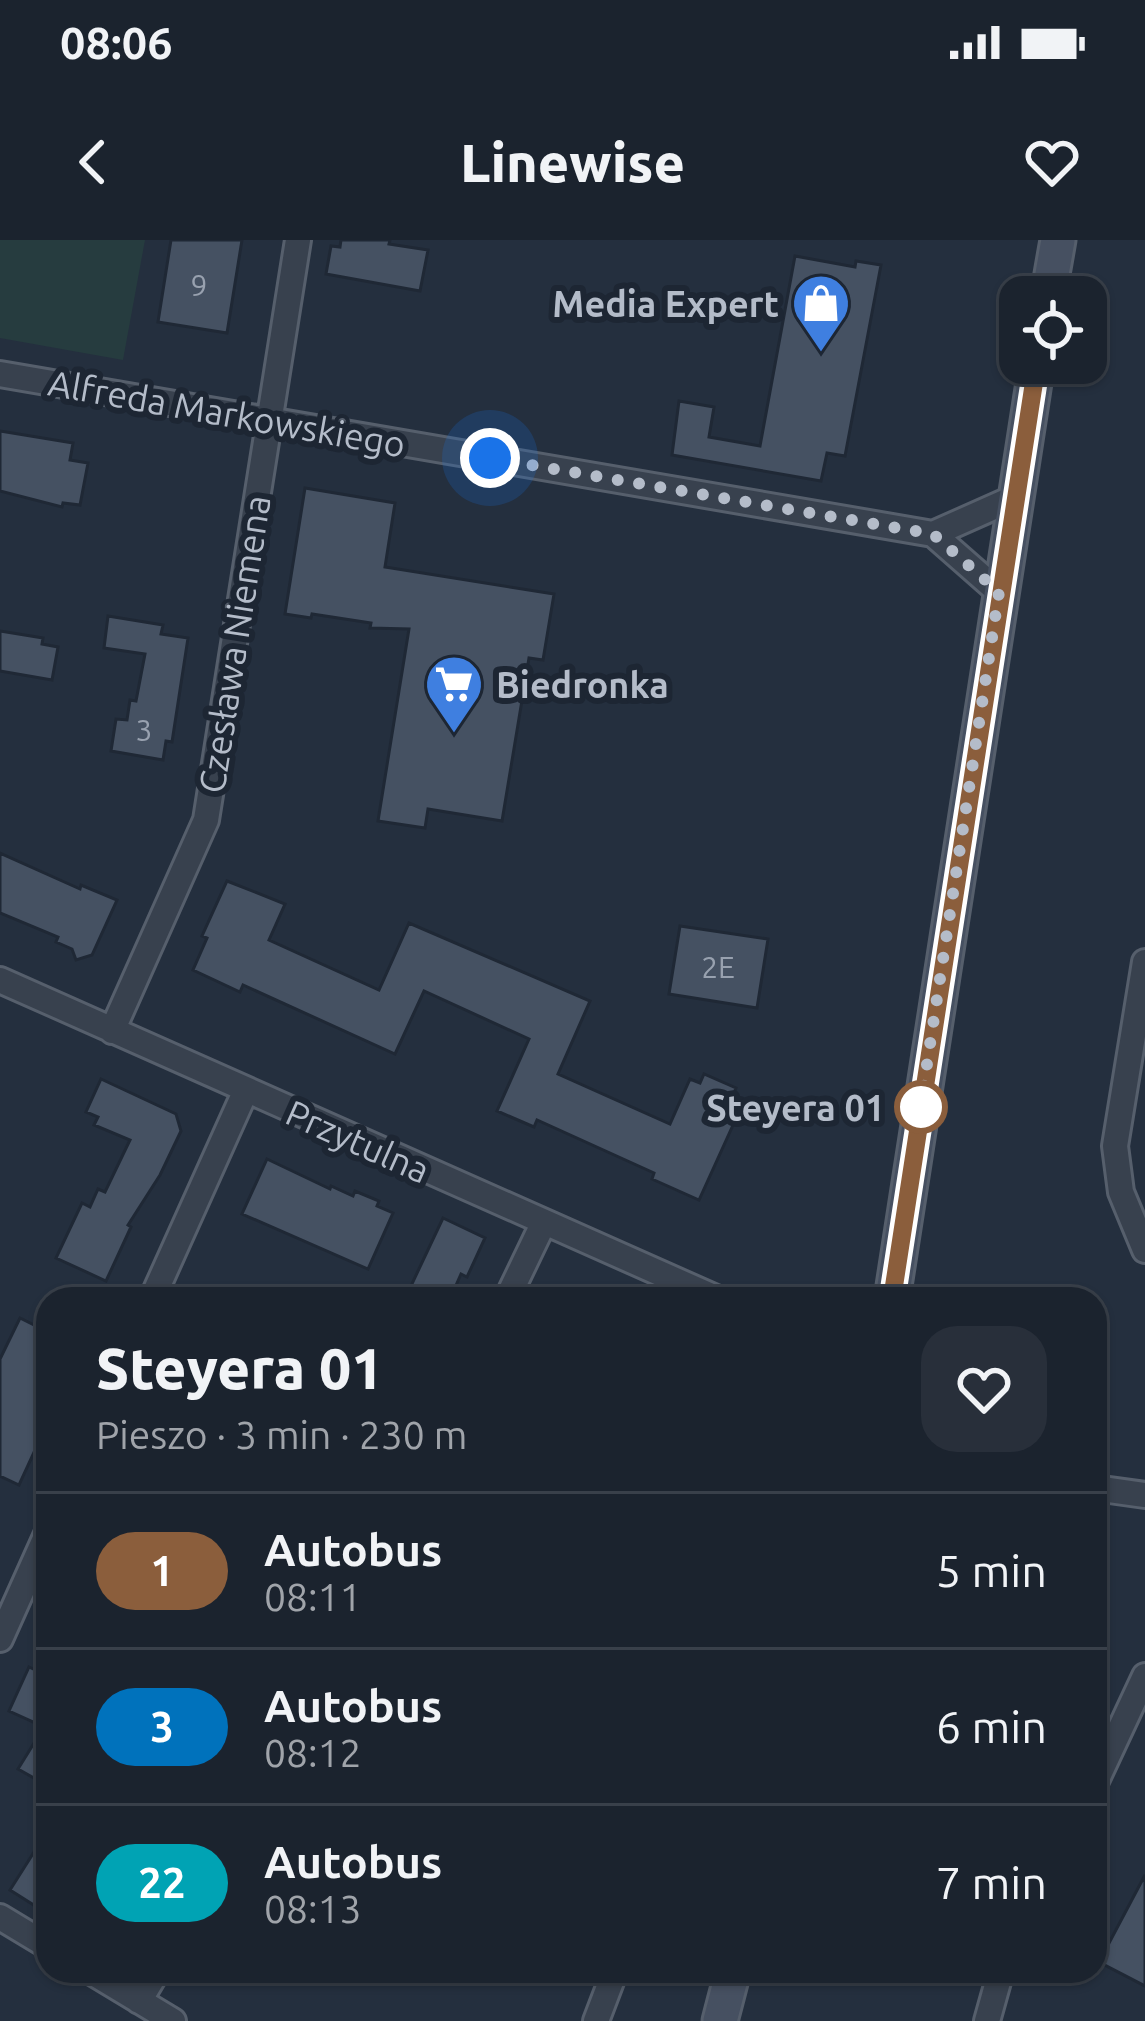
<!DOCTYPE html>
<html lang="pl">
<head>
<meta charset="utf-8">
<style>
	body { margin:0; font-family:Ubuntu,sans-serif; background:#282f3a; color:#f1f3f6; height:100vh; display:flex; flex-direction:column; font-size:45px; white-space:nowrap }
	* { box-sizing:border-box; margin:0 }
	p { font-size:39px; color:#a0a4aa }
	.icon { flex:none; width:66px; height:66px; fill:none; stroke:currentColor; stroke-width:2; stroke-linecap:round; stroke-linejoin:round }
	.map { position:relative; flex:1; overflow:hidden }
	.panel { position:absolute; left:36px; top:1047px; width:1071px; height:696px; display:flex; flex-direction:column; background:#1b232e; border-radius:36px; box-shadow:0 3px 9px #0004,0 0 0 3px #39404a }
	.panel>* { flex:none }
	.badge { padding:0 24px; border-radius:39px; font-size:42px; line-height:78px }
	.tools { position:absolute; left:999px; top:36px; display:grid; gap:24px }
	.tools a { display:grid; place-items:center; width:108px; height:108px; border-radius:24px; background:#1b232e; box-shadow:0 3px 9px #0004,0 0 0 3px #39404a; font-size:60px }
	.you { position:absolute; width:60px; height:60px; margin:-30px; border:9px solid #fff; border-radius:50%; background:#1a73e8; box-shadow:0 0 0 18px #1a73e833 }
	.map>.badge { position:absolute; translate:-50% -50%; box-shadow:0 0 0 6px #fff }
	.round { display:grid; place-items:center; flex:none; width:126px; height:126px; border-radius:36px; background:#282f3a }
	.summary { display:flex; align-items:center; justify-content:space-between; height:204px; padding:0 60px }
	h1 { font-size:57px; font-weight:800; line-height:90px }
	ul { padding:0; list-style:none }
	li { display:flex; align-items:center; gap:36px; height:156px; padding:0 60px; border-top:3px solid #39404a }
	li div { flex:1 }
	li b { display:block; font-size:45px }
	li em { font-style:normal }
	li .badge { min-width:132px; font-weight:700; text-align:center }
	.status { display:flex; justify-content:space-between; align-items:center; height:84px; padding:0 60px; background:#1b232e; direction:ltr }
	.status svg { height:33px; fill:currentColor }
	header { display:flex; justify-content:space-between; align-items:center; height:156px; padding:0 60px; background:#1b232e; font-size:54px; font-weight:800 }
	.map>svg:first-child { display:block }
	.green { fill:#263c3f }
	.building { fill:#455162; stroke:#1f2835; stroke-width:3 }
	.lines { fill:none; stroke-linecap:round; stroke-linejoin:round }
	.street-casing { stroke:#565f6c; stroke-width:30 }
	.secondary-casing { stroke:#565f6c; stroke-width:39 }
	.street { stroke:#38414e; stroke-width:24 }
	.secondary { stroke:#465061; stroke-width:33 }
	.line-casing { stroke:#fff; stroke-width:27 }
	.line { stroke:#8b5e3c; stroke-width:18 }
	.walk { stroke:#b4bcc9; stroke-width:12; stroke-dasharray:0 21.6 }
	.stop-dot { fill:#fff; stroke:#8b5e3c; stroke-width:6 }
	.labels { text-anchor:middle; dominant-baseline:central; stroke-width:12; stroke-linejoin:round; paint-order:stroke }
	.number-label { font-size:30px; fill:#98a1af }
	.poi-label { font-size:36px; font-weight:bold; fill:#b4bcc9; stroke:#1d2633; text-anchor:end }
	.street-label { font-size:36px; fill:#b4bcc9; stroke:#1d2633 }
	.stop-label { font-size:36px; font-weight:bold; fill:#b4bcc9; stroke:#1d2633; text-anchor:end }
</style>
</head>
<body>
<div class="status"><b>08:06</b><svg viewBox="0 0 49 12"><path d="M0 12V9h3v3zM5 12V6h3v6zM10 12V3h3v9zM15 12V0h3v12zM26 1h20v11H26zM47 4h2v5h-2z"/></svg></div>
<header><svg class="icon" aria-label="back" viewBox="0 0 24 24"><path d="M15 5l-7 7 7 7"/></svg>Linewise<svg class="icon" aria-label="heart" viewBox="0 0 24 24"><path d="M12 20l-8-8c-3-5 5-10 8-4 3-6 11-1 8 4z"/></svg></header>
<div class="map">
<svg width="1145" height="1781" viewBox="0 0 1145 1781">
	<rect width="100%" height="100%" fill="#242f3e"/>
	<path class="green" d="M 0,0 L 145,0 L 123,120 L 0,98 Z"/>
	<path class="building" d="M 171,0 L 242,0 L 227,93 L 158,82 Z
		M 341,0 L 390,0 L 389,4 L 428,10 L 420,51 L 326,34 L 331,6 L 340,7 Z
		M 795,16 L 855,27 L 856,21 L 881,25 L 845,216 L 827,213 L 821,241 L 672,215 L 679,161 L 714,167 L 709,197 L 760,206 Z
		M 0,191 L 73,203 L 70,220 L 88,223 L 80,265 L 63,263 L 62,267 L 0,251 Z
		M 305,248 L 395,263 L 385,327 L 554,354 L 543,420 L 529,418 L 502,581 L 428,569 L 425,588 L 378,581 L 409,389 L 370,388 L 371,383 L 312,374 L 311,378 L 285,374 Z
		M 108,376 L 163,385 L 161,394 L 188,398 L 172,502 L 166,501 L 163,520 L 111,511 L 116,479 L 127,480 L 130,460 L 136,461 L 145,414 L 104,408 Z
		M 0,391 L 43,398 L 42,404 L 58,407 L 52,440 L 0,431 Z
		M 0,613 L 80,649 L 81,645 L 117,660 L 92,715 L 76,720 L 72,709 L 56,702 L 58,697 L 0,673 Z
		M 227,641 L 285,664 L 269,700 L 379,750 L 409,683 L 590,761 L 558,834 L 670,884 L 690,839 L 700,843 L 704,834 L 736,848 L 732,858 L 743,863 L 699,960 L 652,939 L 654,933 L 537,880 L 534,887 L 497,871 L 529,799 L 424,751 L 395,814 L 243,745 L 240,752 L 193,730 L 207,698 L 202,696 Z
		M 680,686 L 768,699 L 757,768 L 669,754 Z
		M 101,839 L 176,874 L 181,891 L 160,935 L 128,985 L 131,987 L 106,1041 L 56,1018 L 82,963 L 90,967 L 98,949 L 105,952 L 130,900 L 94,885 L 98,877 L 86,872 Z
		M 267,919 L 330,949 L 331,946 L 353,956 L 355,951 L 379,961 L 377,966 L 393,973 L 368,1029 L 242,974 Z
		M 443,978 L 485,998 L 467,1037 L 461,1034 L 450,1059 L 433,1059 L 410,1048 Z
		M 20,1078 L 48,1092 L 48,1182 L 19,1245 L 0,1236 L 0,1119 Z
		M 29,1427 L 48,1436 L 48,1546 L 18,1529 L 44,1487 L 9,1471 Z
		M 48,1590 L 48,1674 L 10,1650 Z
		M 1145,1635 L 1145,1746 L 1099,1722 Z"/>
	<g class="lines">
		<g class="street-casing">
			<path id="street" d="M 0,134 L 933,294 L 999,352
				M 933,294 L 1014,258
				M 1145,722 L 1115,906 L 1121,952 L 1145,1010
				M 0,740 L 718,1059
				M 112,791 L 206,580 L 298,0
				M 152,1059 L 246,850
				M 507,1059 L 543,984
				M 1095,1248 L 1145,1255
				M 0,1399 L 48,1292
				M 1095,1543 L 1145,1436
				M 0,1677 L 48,1706
				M 90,1731 L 173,1781
				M 139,1761 L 157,1731
				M 596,1781 L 615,1731
				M 987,1781 L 1001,1731"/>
		</g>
		<g class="secondary-casing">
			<path id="secondary" d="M 1048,57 L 1058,0
				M 892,1059 L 1037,123
				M 720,1781 L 733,1731"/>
		</g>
		<use href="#street" class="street"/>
		<use href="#secondary" class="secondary"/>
	</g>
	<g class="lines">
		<g class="line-casing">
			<path id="line" d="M 892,1059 L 1037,123"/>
		</g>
		<use href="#line" class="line"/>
		<path class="walk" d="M 490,218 L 933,294 L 999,352 L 920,870 L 921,867"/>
	</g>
	<defs>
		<g id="shop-pin" transform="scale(3)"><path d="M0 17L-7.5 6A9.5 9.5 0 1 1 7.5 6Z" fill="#3f7fe0" stroke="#1d2633"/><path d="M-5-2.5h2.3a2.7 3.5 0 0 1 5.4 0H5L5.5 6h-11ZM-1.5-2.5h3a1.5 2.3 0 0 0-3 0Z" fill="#fff"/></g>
		<g id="supermarket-pin" transform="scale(3)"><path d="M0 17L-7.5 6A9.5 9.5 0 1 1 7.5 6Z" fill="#3f7fe0" stroke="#1d2633"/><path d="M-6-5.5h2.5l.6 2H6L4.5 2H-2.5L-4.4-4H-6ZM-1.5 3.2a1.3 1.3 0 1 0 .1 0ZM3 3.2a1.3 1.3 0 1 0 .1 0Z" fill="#fff"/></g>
	</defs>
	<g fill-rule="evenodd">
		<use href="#shop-pin" x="821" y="63"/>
		<use href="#supermarket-pin" x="454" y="444"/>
	</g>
	<circle class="stop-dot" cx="921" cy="867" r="24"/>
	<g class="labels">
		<g class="number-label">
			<text x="199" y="45">9</text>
			<text x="144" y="490">3</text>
			<text x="718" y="727">2E</text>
		</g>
		<g class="poi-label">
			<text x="779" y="63">Media Expert</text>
			<text x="496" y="444" text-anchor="start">Biedronka</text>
		</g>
		<g class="street-label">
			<text transform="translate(227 173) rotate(10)">Alfreda Markowskiego</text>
			<text transform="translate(234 404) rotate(-81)">Czesława Niemena</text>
			<text transform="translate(358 901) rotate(24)">Przytulna</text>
		</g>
		<g class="stop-label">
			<text x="885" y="867">Steyera 01</text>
		</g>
	</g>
</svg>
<div class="tools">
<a><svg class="icon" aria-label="locate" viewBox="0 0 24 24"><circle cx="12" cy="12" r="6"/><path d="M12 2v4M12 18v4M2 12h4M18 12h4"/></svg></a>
</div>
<div class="you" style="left:490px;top:218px"></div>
<section class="panel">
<div class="summary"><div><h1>Steyera 01</h1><p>Pieszo · 3 min · 230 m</p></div><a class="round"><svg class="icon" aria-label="heart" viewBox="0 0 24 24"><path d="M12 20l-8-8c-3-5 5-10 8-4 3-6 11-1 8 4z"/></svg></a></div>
<ul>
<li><span class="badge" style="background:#8b5e3c;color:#fff">1</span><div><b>Autobus</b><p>08:11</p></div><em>5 min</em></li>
<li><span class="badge" style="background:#0072bc;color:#fff">3</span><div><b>Autobus</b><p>08:12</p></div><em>6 min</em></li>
<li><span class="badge" style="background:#00a3b4;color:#fff">22</span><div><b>Autobus</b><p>08:13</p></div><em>7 min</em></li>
</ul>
</section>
</div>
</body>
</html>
